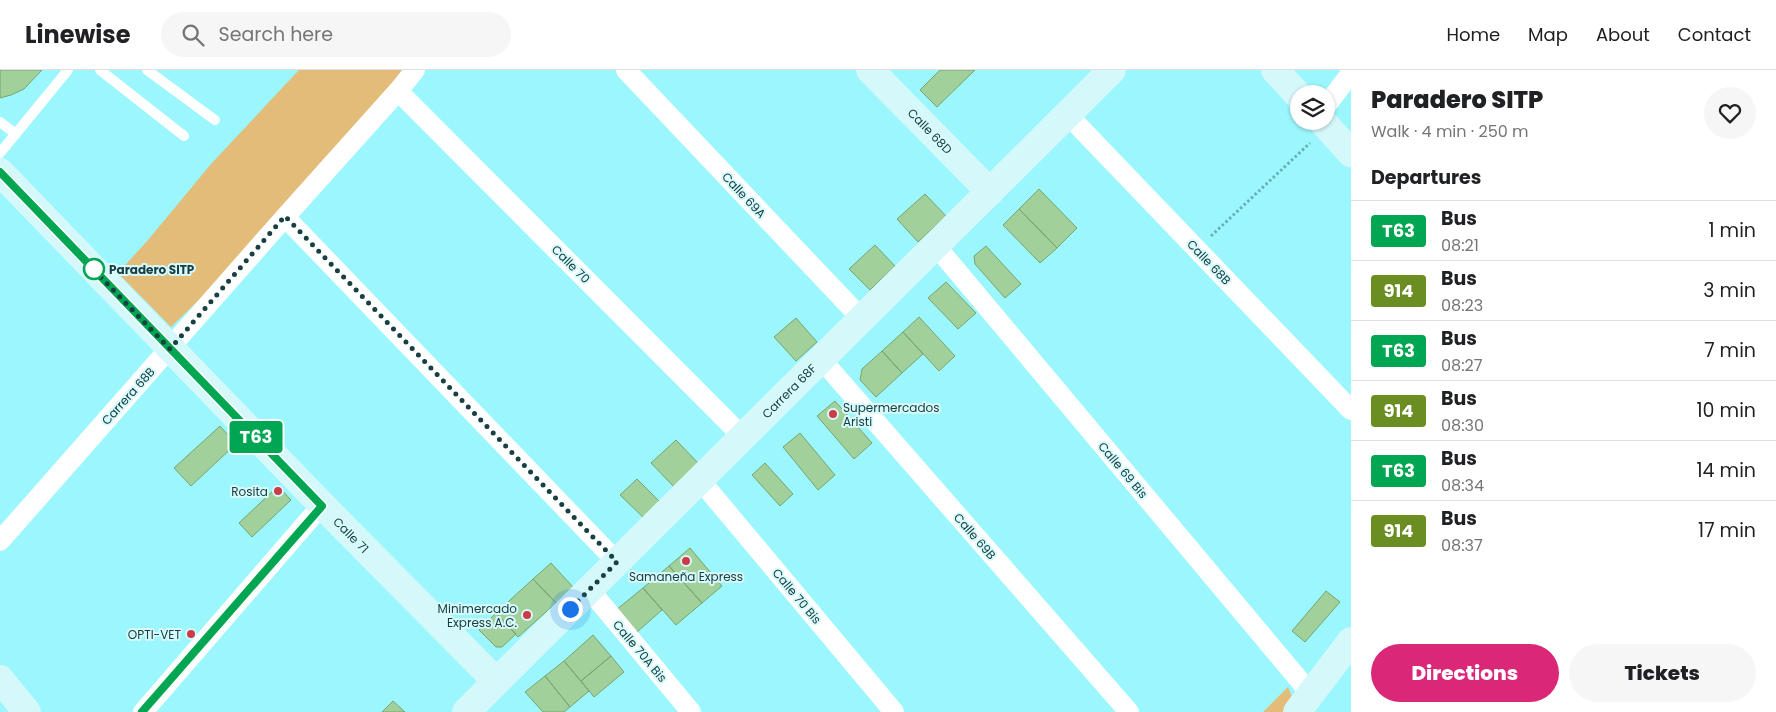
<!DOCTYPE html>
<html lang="en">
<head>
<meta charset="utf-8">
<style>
	body { margin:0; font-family:Poppins,sans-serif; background:#f6f6f6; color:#202124; height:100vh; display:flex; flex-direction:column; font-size:19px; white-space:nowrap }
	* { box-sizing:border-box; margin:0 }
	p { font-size:16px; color:#757577 }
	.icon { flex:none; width:28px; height:28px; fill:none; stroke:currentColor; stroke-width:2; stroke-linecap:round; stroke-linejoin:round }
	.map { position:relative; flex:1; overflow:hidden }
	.drawer { display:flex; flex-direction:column; background:#fff; width:425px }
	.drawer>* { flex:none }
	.badge { padding:0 10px; border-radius:4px; font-size:18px; line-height:32px }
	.fabs { position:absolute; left:1290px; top:15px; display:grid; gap:10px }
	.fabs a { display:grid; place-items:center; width:45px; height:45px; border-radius:50%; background:#fff; box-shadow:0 1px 4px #0004; font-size:25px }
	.you { position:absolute; width:25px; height:25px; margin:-12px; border:4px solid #fff; border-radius:50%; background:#1a73e8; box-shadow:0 0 0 8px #1a73e833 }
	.map>.badge { position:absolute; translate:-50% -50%; box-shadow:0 0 0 2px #fff }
	h2 { padding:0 20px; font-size:19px; line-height:45px }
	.round { display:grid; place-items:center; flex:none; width:52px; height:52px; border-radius:26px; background:#f6f6f6 }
	.head { display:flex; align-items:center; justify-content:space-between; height:85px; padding:0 20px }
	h1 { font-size:24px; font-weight:800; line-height:38px }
	.primary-button { display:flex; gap:10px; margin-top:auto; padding:10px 20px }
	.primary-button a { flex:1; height:58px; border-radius:30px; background:#db2777; color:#fff; font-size:20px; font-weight:800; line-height:58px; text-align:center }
	.primary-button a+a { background:#f6f6f6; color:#202124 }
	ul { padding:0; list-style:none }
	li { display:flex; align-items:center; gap:15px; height:60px; padding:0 20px; border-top:1px solid #e0e0e0 }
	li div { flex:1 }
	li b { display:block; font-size:19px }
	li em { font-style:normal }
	li .badge { min-width:55px; font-weight:700; text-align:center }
	header { display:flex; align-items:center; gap:30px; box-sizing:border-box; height:70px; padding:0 25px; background:#fff; border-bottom:1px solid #e0e0e0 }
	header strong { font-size:24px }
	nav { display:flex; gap:28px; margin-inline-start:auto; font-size:18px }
	.search { width:350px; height:45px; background:#f6f6f6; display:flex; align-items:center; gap:12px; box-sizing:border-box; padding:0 18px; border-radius:28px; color:#757577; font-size:19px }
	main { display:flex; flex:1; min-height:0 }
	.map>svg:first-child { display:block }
	.green { fill:#e2bc78 }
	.building { fill:#a2d09a; stroke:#77a470 }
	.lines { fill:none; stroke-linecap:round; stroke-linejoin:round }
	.path { stroke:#68b0b4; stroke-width:3; stroke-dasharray:2.5 2.5; stroke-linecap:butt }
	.lane { stroke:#fff; stroke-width:10 }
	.street { stroke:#fff; stroke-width:20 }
	.secondary { stroke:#d5f8fa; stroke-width:28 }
	.line-casing { stroke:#fff; stroke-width:11 }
	.line { stroke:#00a651; stroke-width:8 }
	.walk { stroke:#184042; stroke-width:5; stroke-dasharray:0 9 }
	.stop-dot { fill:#fff; stroke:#00a651; stroke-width:2.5 }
	.poi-dot { fill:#cc3c47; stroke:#d8fafc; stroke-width:2 }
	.labels { text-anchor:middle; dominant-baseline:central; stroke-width:4; stroke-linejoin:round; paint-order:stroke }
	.street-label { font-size:12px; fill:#184042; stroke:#d8fafc }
	.stop-label { font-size:12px; font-weight:bold; fill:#184042; stroke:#d8fafc; text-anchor:start }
	.poi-label { font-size:12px; fill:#184042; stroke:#d8fafc; text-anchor:end }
</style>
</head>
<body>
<header>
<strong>Linewise</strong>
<div class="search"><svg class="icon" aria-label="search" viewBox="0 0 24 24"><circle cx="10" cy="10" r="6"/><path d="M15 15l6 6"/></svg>Search here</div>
<nav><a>Home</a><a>Map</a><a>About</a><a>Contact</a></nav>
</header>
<main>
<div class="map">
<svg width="1351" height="642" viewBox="0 0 1351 642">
	<rect width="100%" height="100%" fill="#9bf7fd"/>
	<path class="green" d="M 299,0 L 406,0 L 207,222 L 171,257 L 118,203 L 148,170 L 211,94 Z
		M 1288,617 L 1293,629 L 1283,642 L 1263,642 Z"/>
	<path class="building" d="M 0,0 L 42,0 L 24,19 L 11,25 L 0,28 Z
		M 940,0 L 975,0 L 937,37 L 920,20 Z
		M 1039,119 L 1077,158 L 1057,178 L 1019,139 Z
		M 925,124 L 946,146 L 918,172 L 897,149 Z
		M 1019,139 L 1057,178 L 1040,193 L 1003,155 Z
		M 875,175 L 895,196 L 870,220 L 849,199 Z
		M 986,176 L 1021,214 L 1005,228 L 975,194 L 974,186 Z
		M 946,212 L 976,243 L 958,259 L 928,228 Z
		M 919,247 L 955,286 L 939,301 L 903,262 Z
		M 796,248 L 817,272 L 796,291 L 774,267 Z
		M 903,262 L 923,284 L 902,303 L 882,281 Z
		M 882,281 L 902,303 L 876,327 L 860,310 L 862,299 Z
		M 835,331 L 872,373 L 854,389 L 817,346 Z
		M 220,356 L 236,374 L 191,416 L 174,398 Z
		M 800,363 L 835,405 L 818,420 L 783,377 Z
		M 676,370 L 700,395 L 675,418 L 651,393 Z
		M 765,393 L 793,424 L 780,436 L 752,405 Z
		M 637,409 L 662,434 L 646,450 L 620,425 Z
		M 278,416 L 291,430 L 252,467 L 239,453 Z
		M 690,478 L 722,516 L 702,533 L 669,496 Z
		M 551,493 L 573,517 L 556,533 L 533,509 Z
		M 669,496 L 702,533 L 676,555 L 643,518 Z
		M 533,509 L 556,533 L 518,567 L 496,543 Z
		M 643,518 L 662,540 L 637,562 L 616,540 Z
		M 1326,521 L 1340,532 L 1305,572 L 1292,561 Z
		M 496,543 L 516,564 L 502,577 L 496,577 L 479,560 Z
		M 593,565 L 611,586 L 581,611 L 564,591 Z
		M 611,586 L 624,602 L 594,627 L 581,611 Z
		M 564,591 L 589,621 L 570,637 L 545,606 Z
		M 545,606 L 570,637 L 564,642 L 543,642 L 525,622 Z
		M 393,631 L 405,642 L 382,642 Z"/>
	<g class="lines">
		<path class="path" d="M 1211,166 L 1310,73"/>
		<path class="lane" d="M 100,0 L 184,66
			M 147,0 L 215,50
			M 0,52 L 16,64
			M 0,83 L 68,0"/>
		<path class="street" d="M 626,0 L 862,249
			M 398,21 L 743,367
			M 1326,36 L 1351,3
			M 1068,45 L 1351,340
			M 285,147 L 617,492
			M 936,176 L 1311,624
			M 821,289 L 1129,642
			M 700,410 L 894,642
			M 0,471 L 285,147 L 398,21 L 415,0
			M 589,519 L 691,642
			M 143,642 L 322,435"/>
		<path class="secondary" d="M 870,0 L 990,122
			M 1275,0 L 1299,26
			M 1322,51 L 1351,83
			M 0,102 L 322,435 L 496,611
			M 0,609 L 27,642
			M 466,642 L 1112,0
			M 1297,642 L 1351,571"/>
	</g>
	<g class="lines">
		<g class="line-casing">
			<path id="line" d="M 0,102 L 322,436 L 142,642"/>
		</g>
		<use href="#line" class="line"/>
		<path class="walk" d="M 94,199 L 91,197 L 170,279 L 285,146 L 617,492 L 570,539"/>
	</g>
	<circle class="stop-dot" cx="94" cy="199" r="10"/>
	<g class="poi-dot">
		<circle cx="833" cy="344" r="5"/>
		<circle cx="278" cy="421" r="5"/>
		<circle cx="686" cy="491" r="5"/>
		<circle cx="527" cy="545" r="5"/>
		<circle cx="191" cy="564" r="5"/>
	</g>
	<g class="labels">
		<g class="street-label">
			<text transform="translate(930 61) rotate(46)">Calle 68D</text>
			<text transform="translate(744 125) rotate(47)">Calle 69A</text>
			<text transform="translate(1209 192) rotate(46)">Calle 68B</text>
			<text transform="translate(571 194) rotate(45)">Calle 70</text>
			<text transform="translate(789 321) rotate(-45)">Carrera 68F</text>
			<text transform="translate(128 326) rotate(-48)">Carrera 68B</text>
			<text transform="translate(1123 400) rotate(50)">Calle 69 Bis</text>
			<text transform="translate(351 465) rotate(45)">Calle 71</text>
			<text transform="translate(975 466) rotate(49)">Calle 69B</text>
			<text transform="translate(797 526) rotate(50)">Calle 70 Bis</text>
			<text transform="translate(640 581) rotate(50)">Calle 70A Bis</text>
		</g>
		<g class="stop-label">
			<text x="109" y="199">Paradero SITP</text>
		</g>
		<g class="poi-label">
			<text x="843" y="337" text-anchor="start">Supermercados<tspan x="843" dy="14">Aristi</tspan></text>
			<text x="268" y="421">Rosita</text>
			<text x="686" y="506" text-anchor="middle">Samaneña Express</text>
			<text x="517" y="538">Minimercado<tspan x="517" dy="14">Express A.C.</tspan></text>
			<text x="181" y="564">OPTI-VET</text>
		</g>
	</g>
</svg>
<div class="fabs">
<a><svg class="icon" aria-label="layers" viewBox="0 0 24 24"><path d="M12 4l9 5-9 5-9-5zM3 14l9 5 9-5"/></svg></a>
</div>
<div class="you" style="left:570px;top:539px"></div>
<b class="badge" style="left:256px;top:367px;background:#00a651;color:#fff">T63</b>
</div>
<section class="drawer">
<div class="head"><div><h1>Paradero SITP</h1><p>Walk · 4 min · 250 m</p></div><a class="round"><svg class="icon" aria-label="heart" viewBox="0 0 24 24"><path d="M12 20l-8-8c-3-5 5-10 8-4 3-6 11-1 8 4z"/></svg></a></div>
<h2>Departures</h2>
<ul>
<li><span class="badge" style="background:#00a651;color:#fff">T63</span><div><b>Bus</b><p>08:21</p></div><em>1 min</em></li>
<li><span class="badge" style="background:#6b8e23;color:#fff">914</span><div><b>Bus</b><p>08:23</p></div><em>3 min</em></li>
<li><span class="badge" style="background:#00a651;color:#fff">T63</span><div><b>Bus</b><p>08:27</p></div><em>7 min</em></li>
<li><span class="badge" style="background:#6b8e23;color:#fff">914</span><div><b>Bus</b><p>08:30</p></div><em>10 min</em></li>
<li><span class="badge" style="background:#00a651;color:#fff">T63</span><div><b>Bus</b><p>08:34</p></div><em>14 min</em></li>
<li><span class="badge" style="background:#6b8e23;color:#fff">914</span><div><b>Bus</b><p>08:37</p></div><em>17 min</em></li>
</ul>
<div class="primary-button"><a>Directions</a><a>Tickets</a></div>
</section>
</main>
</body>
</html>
